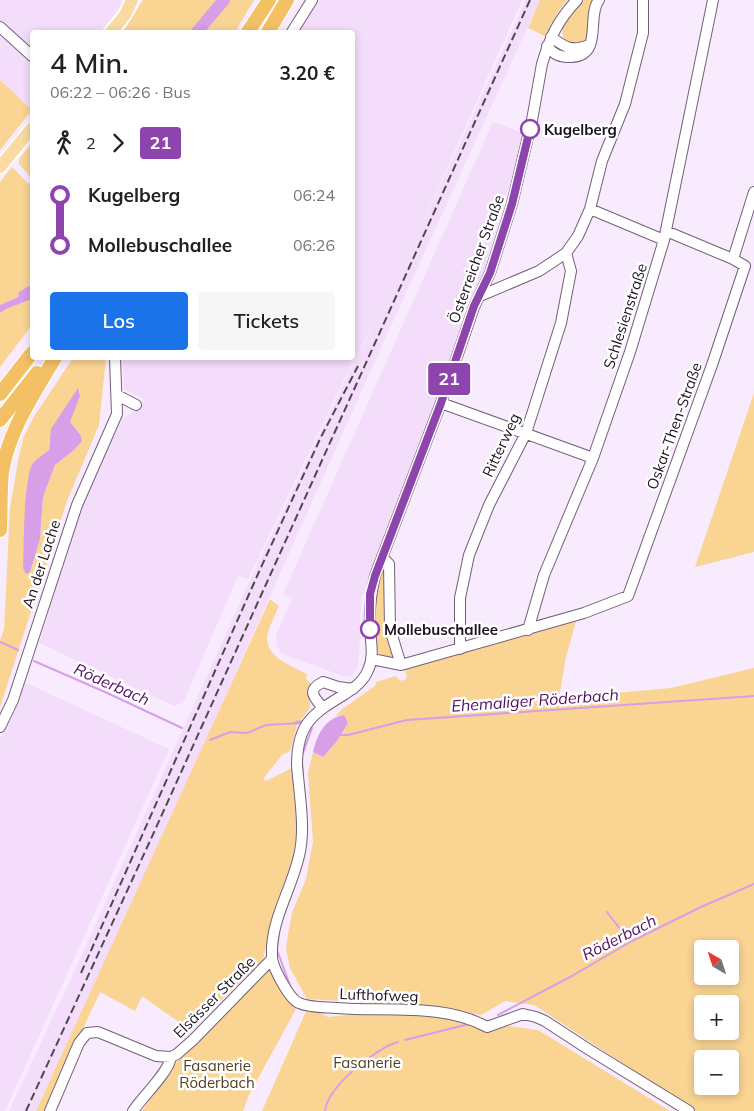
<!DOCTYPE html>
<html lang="de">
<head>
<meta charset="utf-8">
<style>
	body { margin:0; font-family:Mulish,sans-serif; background:#f6f6f6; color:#202124; height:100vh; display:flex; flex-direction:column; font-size:19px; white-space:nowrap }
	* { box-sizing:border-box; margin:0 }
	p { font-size:16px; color:#757577 }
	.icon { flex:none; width:28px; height:28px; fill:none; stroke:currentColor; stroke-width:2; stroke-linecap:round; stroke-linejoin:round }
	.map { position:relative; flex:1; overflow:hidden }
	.sheet { position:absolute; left:30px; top:30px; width:325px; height:330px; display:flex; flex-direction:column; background:#fff; border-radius:5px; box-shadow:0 2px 8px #0003 }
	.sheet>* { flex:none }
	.badge { padding:0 10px; border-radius:4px; font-size:18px; line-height:32px }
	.needle { width:32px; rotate:321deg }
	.controls { position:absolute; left:694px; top:940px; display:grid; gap:10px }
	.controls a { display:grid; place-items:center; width:45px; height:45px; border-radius:5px; background:#fff; box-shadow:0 2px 8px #0003; font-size:25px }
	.map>.badge { position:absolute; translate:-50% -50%; box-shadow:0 0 0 2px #fff }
	.legs { display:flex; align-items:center; gap:8px; height:55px; padding:0 20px; font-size:16px }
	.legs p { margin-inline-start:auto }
	.head { display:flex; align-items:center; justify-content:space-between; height:85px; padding:0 20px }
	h1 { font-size:28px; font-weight:600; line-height:38px }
	.action { display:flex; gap:10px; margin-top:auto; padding:10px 20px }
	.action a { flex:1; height:58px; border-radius:5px; background:#1a73e8; color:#fff; font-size:20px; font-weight:600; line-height:58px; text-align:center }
	.action a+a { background:#f6f6f6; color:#202124 }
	ul { padding:0 20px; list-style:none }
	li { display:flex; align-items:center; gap:18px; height:50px; font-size:19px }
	li i { display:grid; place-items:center; width:8px; height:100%; margin:0 6px; background:currentColor }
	li i::after { content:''; width:12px; height:12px; margin:-6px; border:4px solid; border-radius:50%; background:#fff }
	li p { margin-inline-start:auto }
	li:first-child i { background:linear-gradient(#0000 50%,currentColor 0) }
	li:last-child i { background:linear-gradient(currentColor 50%,#0000 0) }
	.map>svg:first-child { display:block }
	.built { fill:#f3ddfa }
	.green { fill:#f9d493; fill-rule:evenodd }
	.water { fill:#d69fe8 }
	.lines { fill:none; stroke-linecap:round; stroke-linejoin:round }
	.stream { stroke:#d69fe8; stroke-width:2 }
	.river { stroke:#d69fe8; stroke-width:12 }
	.minor-casing { stroke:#735f7a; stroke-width:12 }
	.major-casing { stroke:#fff; stroke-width:15 }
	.highway-casing { stroke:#fff; stroke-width:16 }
	.minor { stroke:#fff; stroke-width:10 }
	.major { stroke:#f8daa2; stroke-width:12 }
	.highway { stroke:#f3c164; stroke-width:14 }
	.rail { stroke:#504754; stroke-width:2; stroke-dasharray:8 4; stroke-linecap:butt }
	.line-1-casing { stroke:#fff; stroke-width:11 }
	.line-1 { stroke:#8e44ad; stroke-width:8 }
	.stop-1-dot { fill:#fff; stroke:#8e44ad; stroke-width:2.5 }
	.labels { text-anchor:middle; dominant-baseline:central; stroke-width:5; stroke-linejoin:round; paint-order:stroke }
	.stop-label { font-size:15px; font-weight:bold; fill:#1a131d; stroke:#fff; text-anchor:start }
	.street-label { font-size:15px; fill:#1a131d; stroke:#fff }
	.park-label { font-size:15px; fill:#533f1b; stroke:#fff }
	.water-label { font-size:16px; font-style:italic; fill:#530e66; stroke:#fff }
</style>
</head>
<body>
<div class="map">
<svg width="754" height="1111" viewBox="0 0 754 1111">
	<rect width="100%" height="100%" fill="#f9ebfe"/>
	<path class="built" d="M 0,0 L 118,0 L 122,3 L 114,15 L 100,32 L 32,32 L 32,110 L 0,80 Z
		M 317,0 L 522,0 L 411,249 L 526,0 L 540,0 L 379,352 L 162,838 L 36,1111 L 9,1111 L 79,961 L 250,580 L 340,391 L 392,288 L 339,390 L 248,579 L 238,576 L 183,703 L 174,706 L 39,643 L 84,500 L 123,418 L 137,410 L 144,399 L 124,389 L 122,358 L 352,358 L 352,32 L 297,32 Z
		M 493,122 L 525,133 L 482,277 L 438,400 L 361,599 L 359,659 L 356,670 L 351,676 L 346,677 L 282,654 L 277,646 L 276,635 L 292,598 L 283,594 Z
		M 24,682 L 169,749 L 5,1111 L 0,1111 L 0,739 L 14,713 Z"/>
	<path class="green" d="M 143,0 L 254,0 L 235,32 L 123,32 Z
		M 540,0 L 568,0 L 559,10 L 545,36 L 528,28 Z
		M 584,0 L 594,0 C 592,5 589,10 589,15 C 588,26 592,38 582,45 L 568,43 C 552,28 574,12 584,0 Z
		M 0,80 L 32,110 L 0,150 Z
		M 32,143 L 32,179 L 19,164 L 19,159 Z
		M 12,167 L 32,187 L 32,286 L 29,286 L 18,297 L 0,305 L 0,182 Z
		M 32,299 L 32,325 L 0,367 L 0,313 L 6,309 Z
		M 73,358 L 106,358 L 99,425 L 67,501 L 0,707 L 0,640 L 4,630 L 10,508 L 19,456 L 24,436 L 35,415 ZM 73,413 L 70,422 L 80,433 L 73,451 L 55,465 L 43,497 L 40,539 L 30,572 L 23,568 L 27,483 L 33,463 L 49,450 L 49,441 Z
		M 754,393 L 754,552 L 695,567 Z
		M 382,566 L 386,566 L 396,662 L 378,653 L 375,638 L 374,603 Z
		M 270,599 L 279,606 C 275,615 271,623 268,632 C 262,656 290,665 307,674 L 306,679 L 310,683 L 310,708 L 297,725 L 290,751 L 282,755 L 263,779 L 266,781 L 292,768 L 297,816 L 297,847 L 270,930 L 263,960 L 190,1030 L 142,996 L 135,1011 L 100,992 L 45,1111 L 36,1111 Z
		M 577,618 L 566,657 L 559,698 L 671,688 L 754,668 L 754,1111 L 695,1111 L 534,1005 L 505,1001 L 481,1015 L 433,1006 L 307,999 L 290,968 L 286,950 L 288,934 L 292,913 L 306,879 L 313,842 L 308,773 L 313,752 L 323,757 L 337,741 L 348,723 L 344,715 L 336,716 L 342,709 L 375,686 L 376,682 L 396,676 L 400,681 L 407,679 L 405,668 L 558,626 ZM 702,949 L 730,949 L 730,976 L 702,976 ZM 702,1004 L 730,1004 L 730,1031 L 702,1031 ZM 702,1059 L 730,1059 L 730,1086 L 702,1086 Z
		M 269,970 L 274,970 L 281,990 L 296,1009 L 249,1095 L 243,1111 L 142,1111 C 175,1056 222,1012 269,970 Z
		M 308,1007 L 328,1017 L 366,1013 L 422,1014 L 538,1030 L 670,1111 L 262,1111 Z"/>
	<path class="water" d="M 29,286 L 32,286 L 32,299 L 6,309 L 0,313 L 0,305 L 18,297 L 19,292 Z
		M 78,388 L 80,396 L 70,422 L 80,434 L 82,441 L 73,451 L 55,465 L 43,497 L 40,539 L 30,572 L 26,574 L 23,568 C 24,550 23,473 34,462 C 38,458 44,454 49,450 L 51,429 Z
		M 344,715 L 348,723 L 337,741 L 323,757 L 313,752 C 317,735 325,718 344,715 Z"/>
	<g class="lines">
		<path class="stream" d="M 0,642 L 18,650
			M 34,661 L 105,692 L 182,728
			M 296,722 L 303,721
			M 339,735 L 348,735 L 407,720 L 754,696
			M 210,740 L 230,732 L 247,733 L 266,725 L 302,723
			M 303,753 L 312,728 L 311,727
			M 302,762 L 303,780
			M 607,912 L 630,942
			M 279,933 L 277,950 L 291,988
			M 498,1015 L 572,976 L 630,942 L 701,907 L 754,884
			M 405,1040 L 469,1024
			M 325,1111 C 328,1086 376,1048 398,1042"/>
		<path class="river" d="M 197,32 L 224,0"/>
		<g class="minor-casing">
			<path id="minor" d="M 577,0 C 558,20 550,37 542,64 L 532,120 L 512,204 L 490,273 L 474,307 L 441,403 L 375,576 C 371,593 369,608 370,625 C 370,640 375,656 368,670 C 364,681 354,688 345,694 C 312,714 297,724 297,765 C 299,793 306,829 299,856 C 292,887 274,915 272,947 C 272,951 272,955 272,959 C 274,969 289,999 299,1003 C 310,1008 325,1007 337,1008 C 385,1012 444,1003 487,1027 L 523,1014 L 536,1017 L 545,1021 L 588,1049 L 689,1111
				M 0,27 L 32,56
				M 292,32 L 312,0
				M 551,37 C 565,47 571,52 589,45
				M 547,46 C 554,55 560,57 571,57 C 604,56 586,15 599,0
				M 590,209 L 664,240
				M 666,231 L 733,259
				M 480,296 L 539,271 L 566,253 L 578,236 L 590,209 L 602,161 L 625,104 L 643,33 L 643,0
				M 117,395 L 136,405
				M 441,403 L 593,458
				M 382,557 L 389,564 L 390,629 L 401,665
				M 528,630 L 544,575 L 593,458 L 630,352 L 664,240 L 713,0
				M 460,649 L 460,598 L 469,555 L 489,505 L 526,433 L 561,323 L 571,271 L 566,253
				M 372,659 L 401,665 L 584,613 L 628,596 L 712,365 L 745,266 L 733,259 L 754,192
				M 322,707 C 313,696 307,690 323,682 L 338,687 L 353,689
				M 0,727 L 13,700 L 77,505 L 117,414 L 115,358
				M 50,1111 L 79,1043 L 87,1033 L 98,1032 L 156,1056 L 171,1057 L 177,1054 L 193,1040 L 272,959
				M 133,1111 C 143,1096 169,1072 171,1057"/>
		</g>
		<g class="major-casing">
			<path id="major" d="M 111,32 L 125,15 L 132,0
				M 0,167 L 32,128"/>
		</g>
		<g class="highway-casing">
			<path id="highway" d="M 248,32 L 269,0
				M 268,32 L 287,0
				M 0,394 L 32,353
				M 0,420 L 37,373
				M 0,530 C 1,511 0,490 2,472 C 9,430 34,393 55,358"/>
		</g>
		<use href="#minor" class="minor"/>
		<use href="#major" class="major"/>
		<use href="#highway" class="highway"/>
		<path class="rail" d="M 81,973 L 258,574 L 320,439 L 358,366
			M 26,1111 L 150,841 L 530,0"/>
	</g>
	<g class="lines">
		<g class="line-1-casing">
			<path id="line-1" d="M 370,629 L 370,594 L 375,576 L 441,403 L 474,306 L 490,273 L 512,204 L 530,129"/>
		</g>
		<use href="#line-1" class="line-1"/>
	</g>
	<g class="stop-1-dot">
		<circle cx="530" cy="129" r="9"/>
		<circle cx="370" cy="629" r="9"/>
	</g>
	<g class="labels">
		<g class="stop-label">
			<text x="544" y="129">Kugelberg</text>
			<text x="384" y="629">Mollebuschallee</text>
		</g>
		<g class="street-label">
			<text transform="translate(476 259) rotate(-70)">Österreicher Straße</text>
			<text transform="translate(625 316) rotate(-72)">Schlesienstraße</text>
			<text transform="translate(674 426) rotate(-70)">Oskar-Then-Straße</text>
			<text transform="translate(501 445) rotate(-65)">Ritterweg</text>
			<text transform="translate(41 564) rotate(-72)">An der Lache</text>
			<text transform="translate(379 995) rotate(2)">Lufthofweg</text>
			<text transform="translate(214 997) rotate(-45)">Elsässer Straße</text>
		</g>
		<g class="park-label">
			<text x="367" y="1062">Fasanerie</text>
			<text x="217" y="1065">Fasanerie<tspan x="217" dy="17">Röderbach</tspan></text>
		</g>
		<g class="water-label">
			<text transform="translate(112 684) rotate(24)">Röderbach</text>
			<text transform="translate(535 700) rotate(-4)">Ehemaliger Röderbach</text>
			<text transform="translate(619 937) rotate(-27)">Röderbach</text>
		</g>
	</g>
</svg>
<div class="controls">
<a><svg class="needle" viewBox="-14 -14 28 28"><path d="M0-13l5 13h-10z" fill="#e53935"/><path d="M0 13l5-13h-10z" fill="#757577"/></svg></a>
<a>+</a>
<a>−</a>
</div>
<b class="badge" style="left:449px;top:379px;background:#8e44ad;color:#fff">21</b>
<section class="sheet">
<div class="head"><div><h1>4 Min.</h1><p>06:22 – 06:26 · Bus</p></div><b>3.20 €</b></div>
<div class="legs"><svg class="icon" aria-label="walk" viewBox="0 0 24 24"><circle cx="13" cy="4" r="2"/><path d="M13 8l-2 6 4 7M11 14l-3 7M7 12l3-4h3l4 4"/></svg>2<svg class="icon" aria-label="forward" viewBox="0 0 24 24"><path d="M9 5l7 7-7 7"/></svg><b class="badge" style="background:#8e44ad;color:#fff">21</b></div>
<ul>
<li><i style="color:#8e44ad"></i><b>Kugelberg</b><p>06:24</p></li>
<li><i style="color:#8e44ad"></i><b>Mollebuschallee</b><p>06:26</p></li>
</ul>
<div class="action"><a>Los</a><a>Tickets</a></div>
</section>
</div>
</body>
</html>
